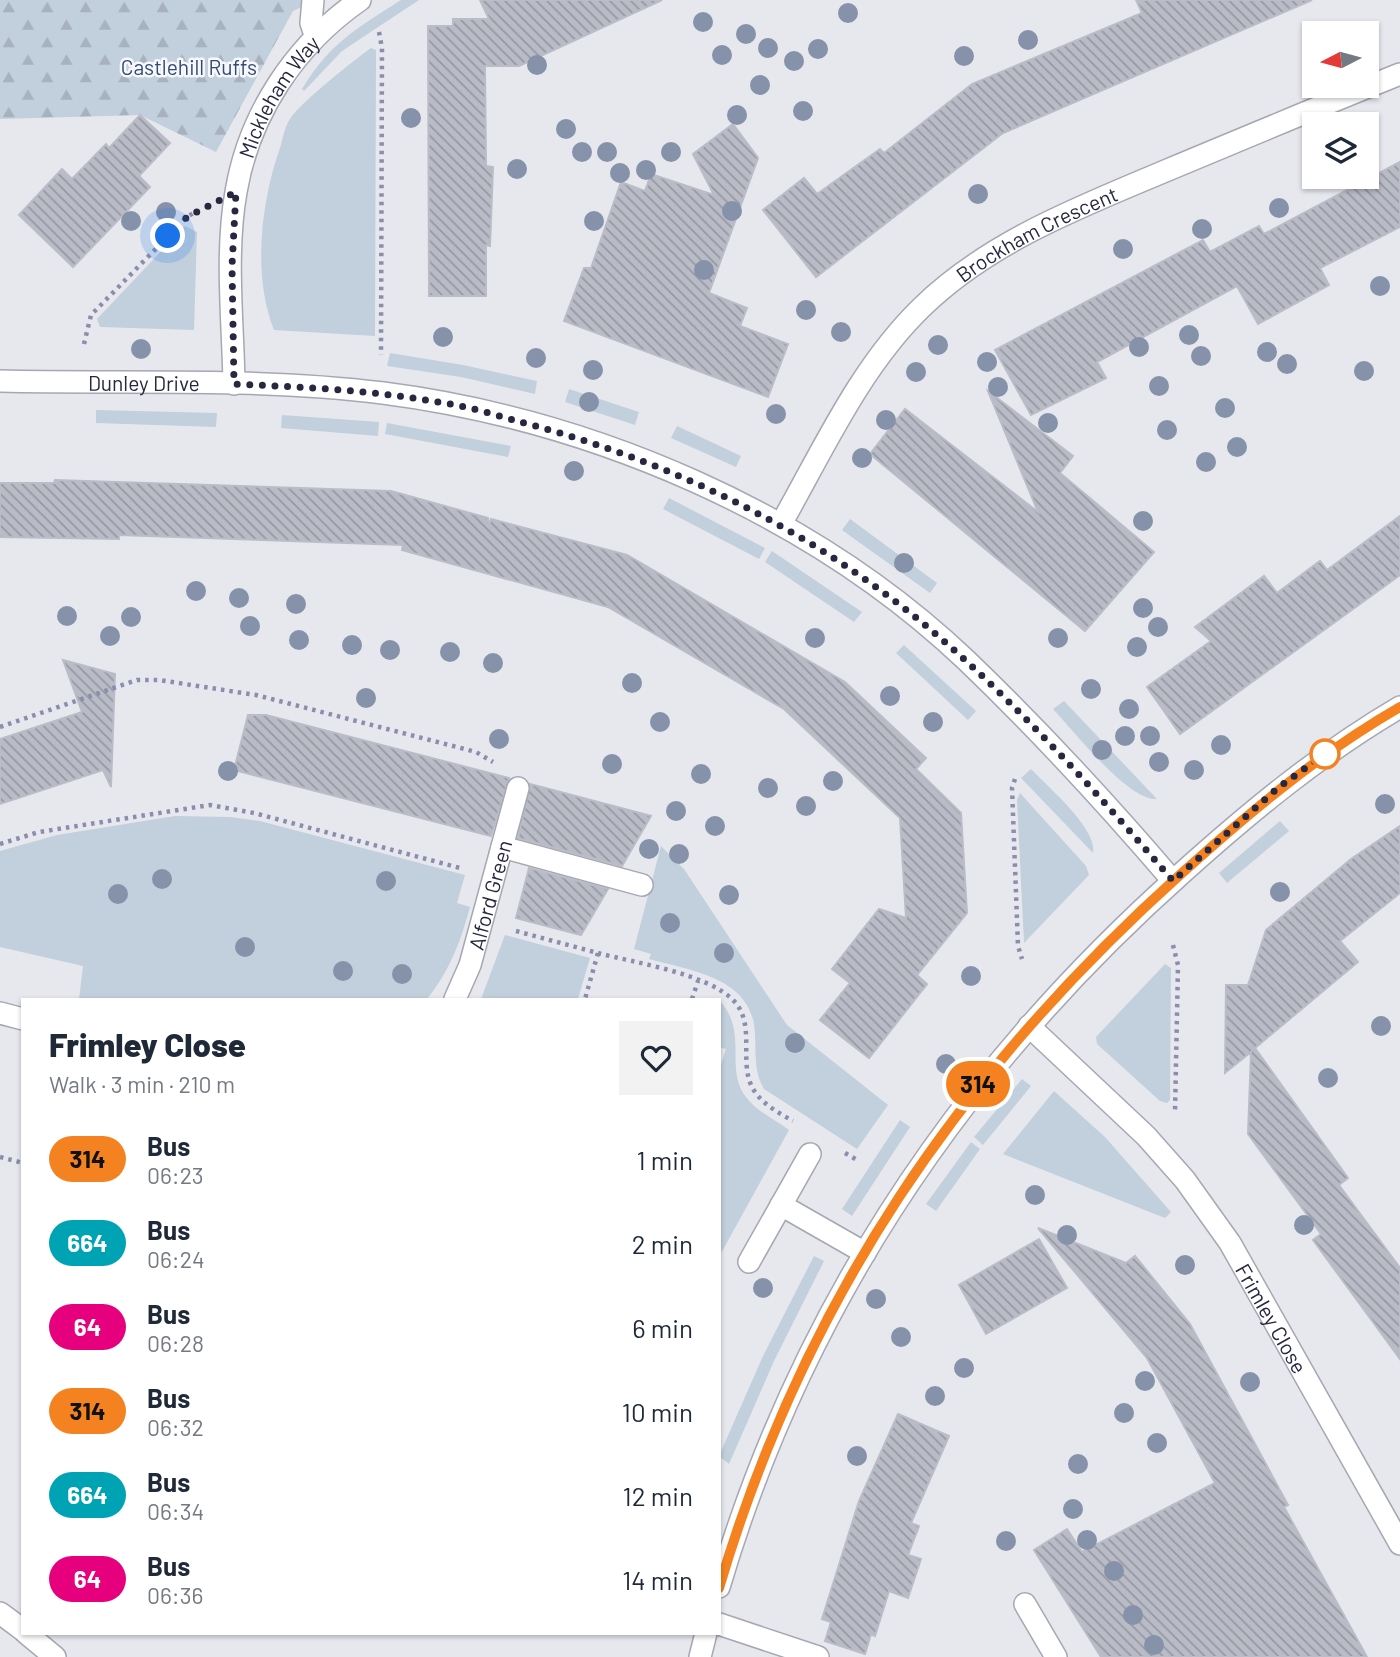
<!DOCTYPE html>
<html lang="en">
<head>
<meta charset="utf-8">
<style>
	body { margin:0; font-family:Barlow,sans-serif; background:#f2f2f3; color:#1f2937; height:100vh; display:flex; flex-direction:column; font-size:26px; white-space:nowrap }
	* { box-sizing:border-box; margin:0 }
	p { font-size:23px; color:#747a83 }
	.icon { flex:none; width:38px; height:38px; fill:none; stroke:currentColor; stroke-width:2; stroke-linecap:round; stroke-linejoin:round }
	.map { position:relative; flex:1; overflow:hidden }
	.side { position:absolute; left:21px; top:998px; width:700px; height:637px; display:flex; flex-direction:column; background:#fff; border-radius:0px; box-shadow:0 2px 5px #0004 }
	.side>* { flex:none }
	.badge { padding:0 14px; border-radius:23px; font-size:24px; line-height:46px }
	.needle { width:46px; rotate:264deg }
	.fabs { position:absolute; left:1302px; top:21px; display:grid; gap:14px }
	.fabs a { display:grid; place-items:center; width:77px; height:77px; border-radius:0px; background:#fff; box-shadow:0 2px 5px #0004; font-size:35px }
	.you { position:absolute; width:35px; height:35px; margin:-18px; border:5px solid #fff; border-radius:50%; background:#1a73e8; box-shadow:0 0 0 10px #1a73e833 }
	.map>.badge { position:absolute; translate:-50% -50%; box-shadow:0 0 0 4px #fff }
	.round { display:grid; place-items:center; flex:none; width:74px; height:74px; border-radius:0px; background:#f2f2f3 }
	.summary { display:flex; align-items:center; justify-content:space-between; height:119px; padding:0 28px }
	h1 { font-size:33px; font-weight:800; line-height:52px }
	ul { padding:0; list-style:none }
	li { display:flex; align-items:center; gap:21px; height:84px; padding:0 28px }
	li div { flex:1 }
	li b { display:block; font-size:26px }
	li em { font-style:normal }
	li .badge { min-width:77px; font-weight:700; text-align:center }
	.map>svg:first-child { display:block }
	.grass { fill:#c2cfdc }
	.forest { fill:url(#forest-firs) }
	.building { fill:url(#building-back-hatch); stroke:#babcc7; stroke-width:2 }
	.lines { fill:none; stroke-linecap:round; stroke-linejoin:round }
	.minor-casing { stroke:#a6a7b2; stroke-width:24 }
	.path { stroke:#8b8dae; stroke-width:4.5; stroke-dasharray:3.5 5; stroke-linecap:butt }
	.minor { stroke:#fff; stroke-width:21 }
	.tree { fill:#8592aa }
	.line-casing { stroke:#fff; stroke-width:16 }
	.line { stroke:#f58220; stroke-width:10 }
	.walk { stroke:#27283f; stroke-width:7; stroke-dasharray:0 12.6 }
	.stop-dot { fill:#fff; stroke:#f58220; stroke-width:3.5 }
	.labels { text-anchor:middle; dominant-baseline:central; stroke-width:5; stroke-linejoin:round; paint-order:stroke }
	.park-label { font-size:21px; fill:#354b72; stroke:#f7f8fa }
	.street-label { font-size:21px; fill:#27283f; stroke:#f7f8fa }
</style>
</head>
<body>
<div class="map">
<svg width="1400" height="1657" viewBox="0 0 1400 1657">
	<defs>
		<pattern id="forest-firs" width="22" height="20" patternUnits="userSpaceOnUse" patternTransform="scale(1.75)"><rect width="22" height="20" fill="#c2cfdc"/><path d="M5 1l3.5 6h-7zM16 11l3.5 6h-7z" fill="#a7b2be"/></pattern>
		<pattern id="building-back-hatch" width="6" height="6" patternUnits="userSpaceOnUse" patternTransform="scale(1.75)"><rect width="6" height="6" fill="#b9bbc6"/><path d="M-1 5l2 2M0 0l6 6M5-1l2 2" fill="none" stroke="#9698a2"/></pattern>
	</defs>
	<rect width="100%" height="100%" fill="#e7e8ee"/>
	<path class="grass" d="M 401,0 L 419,0 L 342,51 L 304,91 L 302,89 C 331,42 356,29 401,0 Z
		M 371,48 L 376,50 L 375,336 L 274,330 C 252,275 261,200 281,145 C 283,137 285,126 290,119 C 301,102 353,61 371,48 Z
		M 185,226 L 197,232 L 194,330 L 100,327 L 97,319 Z
		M 390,353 L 463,365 L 537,381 L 535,394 L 461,377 L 387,366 Z
		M 569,389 L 639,412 L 635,425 L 565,402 Z
		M 96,410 L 217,413 L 216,427 L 96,423 Z
		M 282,415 L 379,422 L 378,436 L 281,428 Z
		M 387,423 L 511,446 L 508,457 L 385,434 Z
		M 677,426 L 741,456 L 736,467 L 671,438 Z
		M 669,498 L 765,548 L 759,559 L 663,509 Z
		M 850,519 L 937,583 L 930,593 L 842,530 Z
		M 772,551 L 862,612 L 854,622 L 765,562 Z
		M 904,645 L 976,711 L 968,720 L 896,653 Z
		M 1064,701 L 1157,799 C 1129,802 1073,730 1053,709 Z
		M 1031,769 C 1047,786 1098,829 1093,853 L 1021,778 Z
		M 1020,793 L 1086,866 L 1089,875 L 1024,943 L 1017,800 Z
		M 175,816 L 230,817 L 260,821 L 465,875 L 457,903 L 470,907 C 461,941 449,972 427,999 L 79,999 L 83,966 L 0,947 L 0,851 L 57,835 Z
		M 1280,821 L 1289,831 L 1227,883 L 1219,873 Z
		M 661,846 L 684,869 L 787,1025 L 888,1105 L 857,1149 L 764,1089 C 754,1073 756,1054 755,1035 C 754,978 693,971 649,959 L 651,954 L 634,949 Z
		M 505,935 L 590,958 L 578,999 L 481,999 Z
		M 1165,964 L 1171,968 L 1170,1100 L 1167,1103 L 1160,1101 L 1097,1044 L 1096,1037 Z
		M 719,1000 C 749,1031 724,1069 746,1097 C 756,1111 776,1120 789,1130 L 719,1257 L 719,1071 L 726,1049 L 719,1047 Z
		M 1022,1079 L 1031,1086 L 983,1145 L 974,1137 Z
		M 1054,1091 L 1105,1137 L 1171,1212 L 1165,1218 L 1003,1154 Z
		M 900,1120 L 910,1127 L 852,1216 L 842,1209 Z
		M 971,1142 L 980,1149 L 936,1211 L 926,1204 Z
		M 814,1256 L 824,1261 L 774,1361 L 729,1464 L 719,1456 L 763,1356 Z"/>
	<path class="forest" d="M 0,0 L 318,0 L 293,11 L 216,152 L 140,115 L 0,119 Z"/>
	<path class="building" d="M 480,0 L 662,0 L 519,66 L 485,66 L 486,166 L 493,167 L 490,246 L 486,245 L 486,296 L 429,296 L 428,26 L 453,26 L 453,19 L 489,19 Z
		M 1136,0 L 1312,0 L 1003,133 L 816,277 L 763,210 L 804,178 L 817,194 L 880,149 L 884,153 L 972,84 L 1142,13 Z
		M 140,115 L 170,143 L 139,176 L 150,187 L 73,267 L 19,215 L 62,169 L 72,179 L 106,144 L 109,148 Z
		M 733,124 L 758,158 L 709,293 L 747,308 L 740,326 L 788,344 L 768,397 L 564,321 L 584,268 L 591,268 L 621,182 L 645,191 L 651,174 L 714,195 L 693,154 Z
		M 1400,162 L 1400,227 L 1320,268 L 1329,285 L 1258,324 L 1237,286 L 1097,362 L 1106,378 L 1031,415 L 995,350 L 1203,240 L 1210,252 L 1259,226 L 1264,234 Z
		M 988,391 L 1073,456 L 1060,473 L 1154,552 L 1085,631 L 870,454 L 905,409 L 1038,512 Z
		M 55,480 L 391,491 L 488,518 L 488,527 L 491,519 L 627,555 L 845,682 L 926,758 L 916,769 L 961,813 L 967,913 L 917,975 L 927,984 L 869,1058 L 820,1020 L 850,983 L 832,969 L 879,909 L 906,918 L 900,818 L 784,709 L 608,607 L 402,550 L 403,545 L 119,535 L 119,539 L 0,537 L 0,483 L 54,483 Z
		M 1400,516 L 1400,575 L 1180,734 L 1147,687 L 1211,641 L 1195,627 L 1264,576 L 1277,593 L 1320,561 L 1327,570 Z
		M 63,660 L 115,674 L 111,787 L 103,770 L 0,804 L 0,739 L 82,712 Z
		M 248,715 L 266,715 L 509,778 L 491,836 L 234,770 Z
		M 530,784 L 651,816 L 622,866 L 518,838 Z
		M 1400,826 L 1400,893 L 1340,941 L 1358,962 L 1255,1048 L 1348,1178 L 1339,1185 L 1400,1268 L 1400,1359 L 1313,1240 L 1321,1234 L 1248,1134 L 1251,1052 L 1225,1073 L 1226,985 L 1248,985 L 1266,930 L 1351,859 Z
		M 529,868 L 608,889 L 581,935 L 516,918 Z
		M 1038,1228 L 1126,1263 L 1135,1256 L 1190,1324 L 1288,1505 L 1284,1507 L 1367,1657 L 1101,1657 L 1034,1550 L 1067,1529 L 1082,1552 L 1215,1483 L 1147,1358 Z
		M 1039,1239 L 1067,1288 L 986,1334 L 959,1285 Z
		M 898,1414 L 949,1436 L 911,1523 L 919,1526 L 908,1555 L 921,1559 L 908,1598 L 889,1591 L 875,1636 L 871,1634 L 865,1654 L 825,1641 L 831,1622 L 822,1619 L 859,1501 Z"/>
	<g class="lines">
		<g class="minor-casing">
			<g id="minor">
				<path d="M 313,0 L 311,23 L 315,35"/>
				<path id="s1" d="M 0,381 C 127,384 256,377 383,393 C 593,420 811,513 966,660 C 1039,730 1108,805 1173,881"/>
				<path id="s2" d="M 234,384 C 233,322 225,254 236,192 C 249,114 295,45 360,0"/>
				<path id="s3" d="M 781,524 C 823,450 860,367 922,307 C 991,240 1083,206 1170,169 C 1247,137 1323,105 1400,74"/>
				<path d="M 502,847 L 642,885"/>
				<path id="s4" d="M 455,999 L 470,965 L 518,788"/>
				<path d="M 0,1013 L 23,1019"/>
				<path id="s5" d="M 1029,1026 L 1146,1136 L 1185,1180 L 1230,1243 L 1400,1544"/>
				<path d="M 781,1205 L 865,1253"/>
				<path d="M 749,1262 L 810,1154"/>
				<path d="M 719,1587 C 803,1303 962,1069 1182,873 C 1251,811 1320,754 1400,707"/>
				<path d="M 1025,1604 L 1056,1657"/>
				<path d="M 0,1613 L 23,1630"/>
				<path d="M 719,1624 L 818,1657"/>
				<path d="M 26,1633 L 55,1657"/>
				<path d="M 700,1657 L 706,1633"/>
			</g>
		</g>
		<path class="path" d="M 379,32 L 382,48 L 381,355
			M 84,344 L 91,315 L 187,217 L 195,212
			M 0,727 L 137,680 L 159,680 L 256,695 L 476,752 L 493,762
			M 1015,779 L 1012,788 L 1018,946 L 1022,959
			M 0,844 L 39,832 L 210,805 L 254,813 L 460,868
			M 516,931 L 598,953 L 585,999
			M 1173,945 L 1178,965 L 1175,1112
			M 598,953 C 635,963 706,973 733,1000 C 758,1025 736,1065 755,1092 C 764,1105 779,1113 793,1121
			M 692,999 L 698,981
			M 845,1153 L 859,1161
			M 0,1157 L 23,1163"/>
		<use href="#minor" class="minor"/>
	</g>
	<g class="tree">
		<circle cx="848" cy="13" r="10"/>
		<circle cx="703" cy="22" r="10"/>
		<circle cx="746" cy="34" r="10"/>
		<circle cx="1028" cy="40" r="10"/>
		<circle cx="768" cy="48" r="10"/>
		<circle cx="818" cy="49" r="10"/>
		<circle cx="722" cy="55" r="10"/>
		<circle cx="964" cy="56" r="10"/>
		<circle cx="794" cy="61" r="10"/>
		<circle cx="537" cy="65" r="10"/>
		<circle cx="760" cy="85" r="10"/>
		<circle cx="803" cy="111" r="10"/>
		<circle cx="737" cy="115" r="10"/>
		<circle cx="411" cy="118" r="10"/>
		<circle cx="566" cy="129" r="10"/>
		<circle cx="582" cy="152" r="10"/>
		<circle cx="607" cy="152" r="10"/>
		<circle cx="671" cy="152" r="10"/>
		<circle cx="517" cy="169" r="10"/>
		<circle cx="646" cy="170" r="10"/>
		<circle cx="620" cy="173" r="10"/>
		<circle cx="978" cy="194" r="10"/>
		<circle cx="1279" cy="208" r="10"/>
		<circle cx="732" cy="211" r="10"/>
		<circle cx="166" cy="212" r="10"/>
		<circle cx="131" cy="221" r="10"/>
		<circle cx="594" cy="221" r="10"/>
		<circle cx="1202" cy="229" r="10"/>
		<circle cx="1123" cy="249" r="10"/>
		<circle cx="704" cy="270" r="10"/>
		<circle cx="1380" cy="286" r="10"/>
		<circle cx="806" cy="310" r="10"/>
		<circle cx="841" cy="332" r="10"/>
		<circle cx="1189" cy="335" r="10"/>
		<circle cx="443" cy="337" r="10"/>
		<circle cx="938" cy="345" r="10"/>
		<circle cx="1139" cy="347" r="10"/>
		<circle cx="141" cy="349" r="10"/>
		<circle cx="1267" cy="352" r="10"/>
		<circle cx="1201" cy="356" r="10"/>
		<circle cx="536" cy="358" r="10"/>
		<circle cx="987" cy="362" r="10"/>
		<circle cx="1287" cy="364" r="10"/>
		<circle cx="593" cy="370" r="10"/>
		<circle cx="1364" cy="371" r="10"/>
		<circle cx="916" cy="372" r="10"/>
		<circle cx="1159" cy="386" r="10"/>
		<circle cx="998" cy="387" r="10"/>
		<circle cx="589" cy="402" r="10"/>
		<circle cx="1225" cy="408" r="10"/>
		<circle cx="776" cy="414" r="10"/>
		<circle cx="886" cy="420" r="10"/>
		<circle cx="1048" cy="423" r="10"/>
		<circle cx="1167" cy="430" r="10"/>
		<circle cx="1237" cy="447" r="10"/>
		<circle cx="862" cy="458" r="10"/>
		<circle cx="1206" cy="462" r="10"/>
		<circle cx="574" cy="471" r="10"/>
		<circle cx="1143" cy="521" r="10"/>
		<circle cx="904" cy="563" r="10"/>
		<circle cx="196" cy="591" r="10"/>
		<circle cx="239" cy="598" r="10"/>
		<circle cx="296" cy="604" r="10"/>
		<circle cx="1143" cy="608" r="10"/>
		<circle cx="67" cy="616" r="10"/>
		<circle cx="131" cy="617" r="10"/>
		<circle cx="250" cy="626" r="10"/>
		<circle cx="1158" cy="627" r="10"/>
		<circle cx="110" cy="636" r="10"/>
		<circle cx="815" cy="638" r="10"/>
		<circle cx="1058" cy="638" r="10"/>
		<circle cx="299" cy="640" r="10"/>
		<circle cx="352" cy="645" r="10"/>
		<circle cx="1137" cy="647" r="10"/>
		<circle cx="390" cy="650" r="10"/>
		<circle cx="450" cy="652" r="10"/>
		<circle cx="493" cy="663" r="10"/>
		<circle cx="632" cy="683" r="10"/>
		<circle cx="1091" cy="689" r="10"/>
		<circle cx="890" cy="696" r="10"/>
		<circle cx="366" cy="698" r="10"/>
		<circle cx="1129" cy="709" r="10"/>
		<circle cx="660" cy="722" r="10"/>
		<circle cx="933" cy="722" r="10"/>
		<circle cx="1125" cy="736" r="10"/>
		<circle cx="1150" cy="736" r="10"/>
		<circle cx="499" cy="739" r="10"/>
		<circle cx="1221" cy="745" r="10"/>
		<circle cx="1102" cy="750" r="10"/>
		<circle cx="1159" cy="762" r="10"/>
		<circle cx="612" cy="764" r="10"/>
		<circle cx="1194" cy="770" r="10"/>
		<circle cx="228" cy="771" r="10"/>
		<circle cx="701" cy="774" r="10"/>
		<circle cx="833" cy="781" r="10"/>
		<circle cx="768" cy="788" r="10"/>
		<circle cx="1385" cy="804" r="10"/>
		<circle cx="806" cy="806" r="10"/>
		<circle cx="676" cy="811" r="10"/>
		<circle cx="715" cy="826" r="10"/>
		<circle cx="649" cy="849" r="10"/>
		<circle cx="679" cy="854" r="10"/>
		<circle cx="162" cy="879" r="10"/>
		<circle cx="386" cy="881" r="10"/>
		<circle cx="1280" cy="892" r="10"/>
		<circle cx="118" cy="894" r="10"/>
		<circle cx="729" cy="895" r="10"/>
		<circle cx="670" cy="923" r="10"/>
		<circle cx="245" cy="947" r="10"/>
		<circle cx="724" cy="953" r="10"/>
		<circle cx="343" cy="971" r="10"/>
		<circle cx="402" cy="974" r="10"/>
		<circle cx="971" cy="976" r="10"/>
		<circle cx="1381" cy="1026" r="10"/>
		<circle cx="795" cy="1043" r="10"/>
		<circle cx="946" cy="1064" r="10"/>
		<circle cx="1328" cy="1078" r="10"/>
		<circle cx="1035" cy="1195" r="10"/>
		<circle cx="1304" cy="1225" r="10"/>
		<circle cx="1067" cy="1235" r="10"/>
		<circle cx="1185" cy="1265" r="10"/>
		<circle cx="763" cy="1288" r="10"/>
		<circle cx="876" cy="1299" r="10"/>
		<circle cx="901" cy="1337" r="10"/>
		<circle cx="964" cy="1368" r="10"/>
		<circle cx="1145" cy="1381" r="10"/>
		<circle cx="1250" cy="1382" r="10"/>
		<circle cx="935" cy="1396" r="10"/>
		<circle cx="1124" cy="1413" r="10"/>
		<circle cx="1157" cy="1443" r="10"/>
		<circle cx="857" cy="1456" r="10"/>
		<circle cx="1078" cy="1464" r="10"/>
		<circle cx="1073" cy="1509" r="10"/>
		<circle cx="1087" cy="1540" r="10"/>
		<circle cx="1006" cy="1541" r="10"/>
		<circle cx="1114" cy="1571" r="10"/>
		<circle cx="1133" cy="1615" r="10"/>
		<circle cx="1154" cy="1645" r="10"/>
	</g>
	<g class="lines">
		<g class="line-casing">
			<path id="line" d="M 719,1588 C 804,1300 960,1072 1182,873 C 1251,811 1320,753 1400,707"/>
		</g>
		<use href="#line" class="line"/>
		<path class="walk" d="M 168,236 L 187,217 L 236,192 L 232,266 L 234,384 C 302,387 370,390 438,402 C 467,406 496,415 524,423 C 688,466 839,544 964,659 C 1038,727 1107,804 1173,881 L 1279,787 L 1325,754"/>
	</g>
	<circle class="stop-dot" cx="1325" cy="754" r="14"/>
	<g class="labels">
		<g class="park-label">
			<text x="189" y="66">Castlehill Ruffs</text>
		</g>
		<g class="street-label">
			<text stroke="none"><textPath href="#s2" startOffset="298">Mickleham Way</textPath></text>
			<text stroke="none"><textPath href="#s3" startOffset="397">Brockham Crescent</textPath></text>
			<text stroke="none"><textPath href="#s1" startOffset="144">Dunley Drive</textPath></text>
			<text stroke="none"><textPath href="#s4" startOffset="110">Alford Green</textPath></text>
			<text stroke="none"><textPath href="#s5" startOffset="383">Frimley Close</textPath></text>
		</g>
	</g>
</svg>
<div class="fabs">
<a><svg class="needle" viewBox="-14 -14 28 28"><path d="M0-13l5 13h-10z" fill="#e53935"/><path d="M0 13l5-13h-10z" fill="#747a83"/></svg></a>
<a><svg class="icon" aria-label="layers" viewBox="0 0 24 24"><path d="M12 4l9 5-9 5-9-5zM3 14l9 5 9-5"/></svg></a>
</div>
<div class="you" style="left:168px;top:236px"></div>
<b class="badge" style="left:978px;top:1084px;background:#f58220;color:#111">314</b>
<section class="side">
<div class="summary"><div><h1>Frimley Close</h1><p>Walk · 3 min · 210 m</p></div><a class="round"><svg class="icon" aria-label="heart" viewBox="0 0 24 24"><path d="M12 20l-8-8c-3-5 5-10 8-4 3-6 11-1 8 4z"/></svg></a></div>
<ul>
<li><span class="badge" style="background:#f58220;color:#111">314</span><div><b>Bus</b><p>06:23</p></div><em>1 min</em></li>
<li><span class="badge" style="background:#00a3b4;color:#fff">664</span><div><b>Bus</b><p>06:24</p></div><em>2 min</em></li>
<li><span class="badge" style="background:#e6007e;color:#fff">64</span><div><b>Bus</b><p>06:28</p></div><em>6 min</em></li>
<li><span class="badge" style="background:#f58220;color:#111">314</span><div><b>Bus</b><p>06:32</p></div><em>10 min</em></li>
<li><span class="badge" style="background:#00a3b4;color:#fff">664</span><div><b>Bus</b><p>06:34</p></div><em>12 min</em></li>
<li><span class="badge" style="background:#e6007e;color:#fff">64</span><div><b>Bus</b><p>06:36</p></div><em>14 min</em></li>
</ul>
</section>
</div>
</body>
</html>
